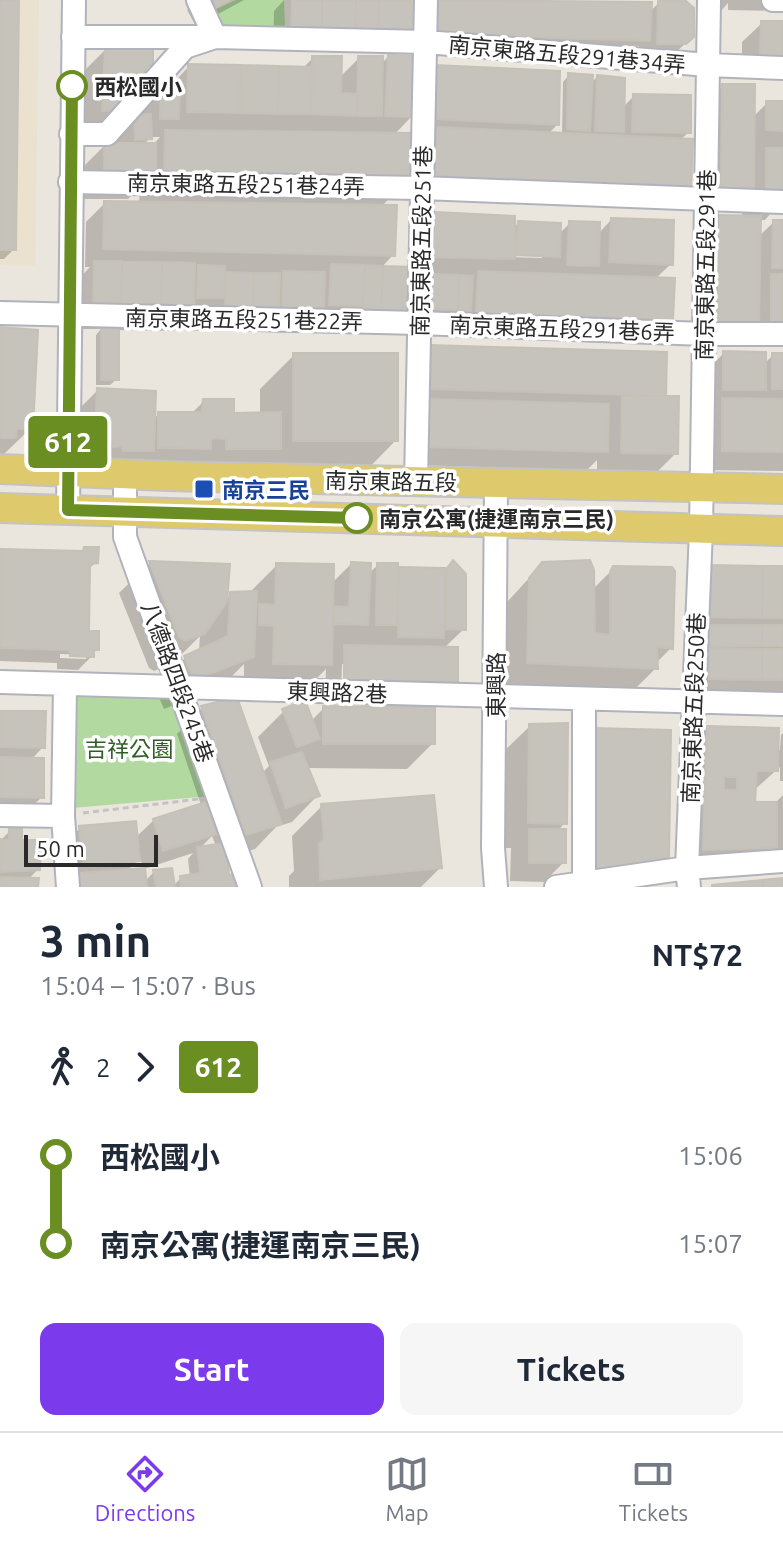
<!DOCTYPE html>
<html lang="en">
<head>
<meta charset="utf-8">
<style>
	body { margin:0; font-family:Ubuntu,"Noto Sans TC",sans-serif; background:#f6f6f7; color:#1f2937; height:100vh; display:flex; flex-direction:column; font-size:30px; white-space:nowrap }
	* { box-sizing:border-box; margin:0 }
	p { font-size:26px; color:#747a83 }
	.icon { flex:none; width:44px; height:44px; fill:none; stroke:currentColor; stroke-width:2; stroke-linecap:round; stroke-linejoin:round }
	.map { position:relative; height:887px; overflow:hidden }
	.details { display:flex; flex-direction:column; background:#fff; flex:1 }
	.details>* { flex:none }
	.badge { padding:0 16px; border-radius:6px; font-size:28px; line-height:52px }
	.scale { position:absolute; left:24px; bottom:20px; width:134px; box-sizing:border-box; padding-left:8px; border:4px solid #2a2a2a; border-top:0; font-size:22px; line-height:28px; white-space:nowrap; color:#2a2a2a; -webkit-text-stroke:6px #fff; paint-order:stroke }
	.map>.badge { position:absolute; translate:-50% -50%; box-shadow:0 0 0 4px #fff }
	.legs { display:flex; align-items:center; gap:12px; height:88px; padding:0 40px; font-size:26px }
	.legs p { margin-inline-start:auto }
	.head { display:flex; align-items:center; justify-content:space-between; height:136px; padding:0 40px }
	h1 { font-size:44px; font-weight:700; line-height:60px }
	.cta { display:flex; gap:16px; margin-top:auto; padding:16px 40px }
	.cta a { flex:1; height:92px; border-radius:16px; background:#7c3aed; color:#fff; font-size:32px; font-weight:700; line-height:92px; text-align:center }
	.cta a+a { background:#f6f6f7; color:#1f2937 }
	ul { padding:0 40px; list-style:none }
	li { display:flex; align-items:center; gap:28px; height:88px; font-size:30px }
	li i { display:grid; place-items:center; width:12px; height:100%; margin:0 10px; background:currentColor }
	li i::after { content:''; width:20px; height:20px; margin:-10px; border:6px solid; border-radius:50%; background:#fff }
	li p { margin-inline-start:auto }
	li:first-child i { background:linear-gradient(#0000 50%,currentColor 0) }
	li:last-child i { background:linear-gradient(currentColor 50%,#0000 0) }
	.tab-bar { display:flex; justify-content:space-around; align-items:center; height:112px; border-top:2px solid #e0e1e3; background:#fff; font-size:22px; color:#747a83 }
	.tab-bar a { display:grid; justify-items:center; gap:4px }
	.tab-bar .on { color:#7c3aed }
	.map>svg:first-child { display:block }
	.education { fill:#eae2cf }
	.green { fill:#b2daa0 }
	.shadow { fill:#0003; fill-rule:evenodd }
	.building { fill:#c6c3bc; stroke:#c5c1b7; stroke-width:2; fill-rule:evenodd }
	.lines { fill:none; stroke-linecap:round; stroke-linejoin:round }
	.minor-casing { stroke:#b1b3bc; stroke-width:26 }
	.major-casing { stroke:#c3c3c3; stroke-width:32 }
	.path { stroke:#c3c3c3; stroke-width:3; stroke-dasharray:6 4; stroke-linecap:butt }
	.minor { stroke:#fff; stroke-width:22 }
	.major { stroke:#dfc96d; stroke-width:28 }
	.line-1-casing { stroke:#fff; stroke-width:18 }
	.line-1 { stroke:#6b8e23; stroke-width:12 }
	.stop-1-dot { fill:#fff; stroke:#6b8e23; stroke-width:4 }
	.transit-dot { fill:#1a4fb4; stroke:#fff; stroke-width:3 }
	.labels { text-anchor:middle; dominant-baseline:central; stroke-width:7; stroke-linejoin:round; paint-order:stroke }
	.street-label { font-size:22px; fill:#2a2a2a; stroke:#fff }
	.stop-label { font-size:22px; font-weight:bold; fill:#2a2a2a; stroke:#fff; text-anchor:start }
	.transit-label { font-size:22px; font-weight:bold; fill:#164399; stroke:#fff; text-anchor:start }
	.park-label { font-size:22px; fill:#2d5e23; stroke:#fff }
</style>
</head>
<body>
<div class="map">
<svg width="783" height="887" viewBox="0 0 783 887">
	<rect width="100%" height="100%" fill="#eae5dd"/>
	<path class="education" d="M 0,0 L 39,0 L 35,266 L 0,265 Z"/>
	<path class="green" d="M 236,0 L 284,0 L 285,27 L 222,26 L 212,11 Z
		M 72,690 L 171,692 L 211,796 L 72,808 Z"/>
	<path class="shadow" d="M 0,0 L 17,0 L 14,249 L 4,259 L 0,259 Z
		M 197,0 L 244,0 L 196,26 L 187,10 Z
		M 284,0 L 417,0 L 416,34 L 397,53 L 273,50 L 274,11 Z
		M 433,0 L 650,4 L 649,12 L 659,3 L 692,37 L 672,56 L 639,62 L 639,46 L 429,40 Z
		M 703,0 L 783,0 L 783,11 L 728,10 L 728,3 L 720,12 Z
		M 762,23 L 783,23 L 783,79 L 742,78 L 742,42 Z
		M 105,50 L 151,65 L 133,82 L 133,89 L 88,135 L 77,136 L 80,75 Z
		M 388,57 L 412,116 L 394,135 L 409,178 L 381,207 L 393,255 L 381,268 L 414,269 L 417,234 L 436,214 L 513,229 L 518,223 L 559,234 L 570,223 L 598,234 L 611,220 L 671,264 L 655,279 L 671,319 L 652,338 L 436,328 L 415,295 L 434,276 L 411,276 L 409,312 L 312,323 L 303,333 L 264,332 L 264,324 L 258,330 L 207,329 L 207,317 L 187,317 L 173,331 L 117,330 L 117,379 L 110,385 L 96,385 L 96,335 L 101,329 L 75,329 L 76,282 L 90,267 L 85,267 L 86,222 L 105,203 L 139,203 L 140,187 L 128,199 L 79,199 L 79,171 L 105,145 L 116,145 L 116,137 L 135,117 L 142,117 L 142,107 L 161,88 L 169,88 L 189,66 L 302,69 L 313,58 L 339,78 L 359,58 L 381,64 ZM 151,137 L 160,137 L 153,145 L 143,145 ZM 506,253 L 542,254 L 542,258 L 506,257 Z
		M 569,75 L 590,84 L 597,77 L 623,107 L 634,96 L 689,132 L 680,140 L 428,184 L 421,81 L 557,125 L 548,134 L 562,135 L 563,82 Z
		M 723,86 L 753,117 L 767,103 L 783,103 L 783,213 L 771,213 L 765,220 L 758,220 L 758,237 L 774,222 L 783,222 L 783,345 L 712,329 L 713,224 L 719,218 L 742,218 L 742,195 L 715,195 L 716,93 Z
		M 0,329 L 31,428 L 0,458 Z
		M 724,353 L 764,364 L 773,355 L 783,355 L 783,471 L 703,470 L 704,419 L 715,408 L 704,408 L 704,373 Z
		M 294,355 L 396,440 L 363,474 L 71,461 L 72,416 L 98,390 L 153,419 L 159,414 L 191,414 L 204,401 L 232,415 L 260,414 L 260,389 Z
		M 410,366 L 664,395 L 661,398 L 676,453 L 651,478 L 597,478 L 597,460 L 587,470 L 409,465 Z
		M 84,549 L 96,562 L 88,570 L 87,633 L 97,649 L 92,656 L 78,670 L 57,669 L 57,663 L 0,661 L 0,551 L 81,553 ZM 60,654 L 86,655 L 86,659 L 60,658 Z
		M 150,563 L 228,566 L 225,601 L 231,594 L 248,594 L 277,565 L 332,583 L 351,564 L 368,574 L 378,565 L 396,569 L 443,570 L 443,573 L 453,563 L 464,629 L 444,648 L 456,681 L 436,701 L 325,699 L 326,669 L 300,695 L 244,694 L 244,664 L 221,687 L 164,709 L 155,688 L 185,658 L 199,651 L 200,636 L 172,664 L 154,671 L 149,668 L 119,593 ZM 342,664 L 346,664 L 345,690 L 341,690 Z
		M 542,564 L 592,590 L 614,568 L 671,648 L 656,663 L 656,668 L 622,702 L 495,696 L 496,614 Z
		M 783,568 L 783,699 L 690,698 L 688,586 Z
		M 202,708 L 262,773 L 269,766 L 258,737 L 284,711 L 311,721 L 324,708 L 433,743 L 407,769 L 306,768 L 317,796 L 292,822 L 276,827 L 255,849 L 231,856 L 231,861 L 226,867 L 227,878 L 236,887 L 57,887 L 54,854 L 80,828 L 135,838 L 154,820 L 201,805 L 177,734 ZM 212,836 L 216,846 L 199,849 ZM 193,853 L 188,859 L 190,877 L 181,878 L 173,886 L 154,872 L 144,882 L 126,872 L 140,858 L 144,869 Z
		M 0,713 L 43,747 L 31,760 L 42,797 L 22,816 L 0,816 Z
		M 530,726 L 565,823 L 557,831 L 564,862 L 544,882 L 510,881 L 511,848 L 503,848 L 504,751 Z
		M 708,728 L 776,750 L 780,750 L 781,735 L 783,733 L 783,781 L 780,781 L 780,767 L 754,790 L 753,804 L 776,802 L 783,795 L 783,850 L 776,850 L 776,847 L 756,867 L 685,869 L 688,748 Z
		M 593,730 L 667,856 L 653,870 L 575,884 Z
		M 322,806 L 440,868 L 421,887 L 289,887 L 289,876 L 294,871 L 292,836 Z
		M 10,831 L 38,869 L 28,880 L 37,887 L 0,887 L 0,841 Z"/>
	<path class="building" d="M 0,0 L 19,0 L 16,250 L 0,250 Z
		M 211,0 L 230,0 L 215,8 Z
		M 292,0 L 322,0 L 322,32 L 291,32 Z
		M 322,0 L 356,0 L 355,33 L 322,32 Z
		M 356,0 L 379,0 L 378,34 L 355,33 Z
		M 379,0 L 419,0 L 418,34 L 378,34 Z
		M 436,0 L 652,2 L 650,41 L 434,34 Z
		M 658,1 L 686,1 L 694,8 L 694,37 L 686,44 L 657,44 Z
		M 761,21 L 783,21 L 783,60 L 760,60 Z
		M 105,48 L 153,48 L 153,66 L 148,66 L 144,73 L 135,73 L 135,90 L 115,110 L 102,111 Z
		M 388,55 L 416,56 L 414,117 L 385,116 Z
		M 312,56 L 342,56 L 341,93 L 358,94 L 357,116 L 311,114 Z
		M 358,56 L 383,56 L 382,116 L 357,116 Z
		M 188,64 L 241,65 L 240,113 L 187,112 Z
		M 241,65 L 279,66 L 278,114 L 240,113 Z
		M 434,65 L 560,71 L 559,125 L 433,119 Z
		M 279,66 L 312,67 L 311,114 L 278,114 Z
		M 568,73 L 593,75 L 590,131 L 567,129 Z
		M 597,75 L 625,78 L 624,132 L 595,131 Z
		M 722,84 L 755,84 L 754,189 L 721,189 Z
		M 161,86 L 180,86 L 179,119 L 160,119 Z
		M 633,94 L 691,95 L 691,133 L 632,132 Z
		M 766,101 L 783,101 L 783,131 L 766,130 Z
		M 151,114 L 152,139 L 135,140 L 134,115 Z
		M 436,127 L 693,139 L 691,190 L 434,178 Z
		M 165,130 L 412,133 L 411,179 L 164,176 Z
		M 104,143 L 156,143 L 156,174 L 104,174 Z
		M 766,148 L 783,148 L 783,189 L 766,189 Z
		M 104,201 L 397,205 L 395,256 L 103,249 Z
		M 435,212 L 515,216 L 515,259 L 432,257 Z
		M 718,215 L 761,216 L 759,323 L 717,323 Z
		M 611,218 L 674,220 L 673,265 L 609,262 Z
		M 773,220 L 783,220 L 783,268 L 772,268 Z
		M 518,221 L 561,223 L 560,257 L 516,255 Z
		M 569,221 L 600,222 L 599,266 L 567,265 Z
		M 94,261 L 122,261 L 121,311 L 93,310 Z
		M 122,261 L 162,262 L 161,312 L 121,311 Z
		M 162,262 L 195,263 L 194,313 L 161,312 Z
		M 331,264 L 365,265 L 363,306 L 329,305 Z
		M 198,265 L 225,266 L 224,298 L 197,298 Z
		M 365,265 L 383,266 L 381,312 L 363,311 Z
		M 383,266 L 413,267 L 411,313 L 381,312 Z
		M 283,271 L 325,272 L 324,314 L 282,313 Z
		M 478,271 L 675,278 L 673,320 L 476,313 Z
		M 226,272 L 254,273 L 253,311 L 225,311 Z
		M 254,273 L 280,273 L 279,312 L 253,311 Z
		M 433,274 L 459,275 L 458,310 L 432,309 Z
		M 771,274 L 783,274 L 783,326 L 771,326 Z
		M 459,275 L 473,276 L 471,311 L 458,310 Z
		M 0,327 L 38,330 L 33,429 L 16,429 L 16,438 L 0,438 Z
		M 101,327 L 119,327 L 119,380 L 101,380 Z
		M 429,345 L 667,352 L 666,396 L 427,389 Z
		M 723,351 L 766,352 L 766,390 L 723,390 Z
		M 293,353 L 398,353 L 398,441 L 293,441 Z
		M 772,353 L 783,353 L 783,389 L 772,389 Z
		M 97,388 L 156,391 L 154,451 L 123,451 L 122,446 L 113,447 L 113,441 L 95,436 Z
		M 622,396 L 679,396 L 678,454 L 621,453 Z
		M 722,398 L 783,399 L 783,452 L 722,451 Z
		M 203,399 L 234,399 L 234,413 L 281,412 L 281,449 L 226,449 L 226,439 L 211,438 L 211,449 L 158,448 L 158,412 L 202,412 Z
		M 428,399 L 609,404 L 608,452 L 427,447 Z
		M 84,547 L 99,547 L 98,563 L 90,564 L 89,631 L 99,631 L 99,650 L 94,650 L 94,657 L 70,656 L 70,650 L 0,648 L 0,549 L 83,551 Z
		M 453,560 L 466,574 L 466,630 L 446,629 L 447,568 Z
		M 590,560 L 594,570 L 595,633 L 610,635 L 610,572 L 613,566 L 672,567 L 675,571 L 673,649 L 657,647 L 658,669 L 527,663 L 529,578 L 542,562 Z
		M 149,561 L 230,564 L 227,602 L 205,634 L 185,641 L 179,637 Z
		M 351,562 L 371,563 L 368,625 L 334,624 L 335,606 L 349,607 Z
		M 276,563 L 334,564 L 332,665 L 273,664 L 274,626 L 259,625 L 259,604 L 275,605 Z
		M 377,563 L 398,563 L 397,625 L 376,625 Z
		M 707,565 L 763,566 L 762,618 L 706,617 Z
		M 763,566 L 783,566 L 783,618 L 762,618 Z
		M 399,567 L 445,568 L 444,638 L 398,637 Z
		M 257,591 L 254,657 L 194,680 L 184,656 L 228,636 L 230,592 Z
		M 709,625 L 762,625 L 762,646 L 709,646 Z
		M 762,625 L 783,625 L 783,646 L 762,646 Z
		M 344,645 L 458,647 L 458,682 L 344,680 Z
		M 709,648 L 762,649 L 762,680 L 709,679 Z
		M 762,649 L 783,649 L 783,680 L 762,680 Z
		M 237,697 L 282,824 L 246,835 L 201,706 Z
		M 305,700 L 320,739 L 297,747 L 282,709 Z
		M 323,706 L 435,707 L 435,744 L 323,744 Z
		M 0,711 L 46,711 L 45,748 L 0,747 Z
		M 568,723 L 567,824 L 528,823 L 529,724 Z
		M 707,726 L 779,728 L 778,771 L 757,771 L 755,802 L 777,802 L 777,848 L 703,850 ZM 724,777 L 737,777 L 737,790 L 724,790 Z
		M 592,728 L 671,730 L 669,857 L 588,871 Z
		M 302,752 L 320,796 L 286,808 L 270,762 Z
		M 0,757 L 44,758 L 44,798 L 0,797 Z
		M 434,795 L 442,868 L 320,880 L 319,844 L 324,839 L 321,804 Z
		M 206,802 L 217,834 L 163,851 L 153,819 Z
		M 136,821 L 140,861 L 83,866 L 79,826 Z
		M 9,829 L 22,829 L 22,840 L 41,840 L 40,870 L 0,872 L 0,839 L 9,840 Z
		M 529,829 L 566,829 L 566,863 L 529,863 Z
		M 231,842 L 233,862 L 228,863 L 229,875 L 236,874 L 238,887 L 181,887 L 180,876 L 200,873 L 197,847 Z
		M 145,868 L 147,887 L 79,887 L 78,873 Z
		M 172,868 L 175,887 L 156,887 L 153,870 Z
		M 0,877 L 39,878 L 38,887 L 0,887 Z
		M 783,878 L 783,887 L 763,887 L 762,880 Z
		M 762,880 L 763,887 L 712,887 L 712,885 Z"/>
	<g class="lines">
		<g class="minor-casing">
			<path id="minor" d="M 773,0 L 783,0
				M 73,37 L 215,37 L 198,0
				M 71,134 L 107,134 L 185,47 L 215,37 L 426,42 L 708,65 L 783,68
				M 70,182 L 422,188 L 783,202
				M 0,313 L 419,323 L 704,334 L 783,334
				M 125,474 L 125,537 L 250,887
				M 416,481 L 426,0
				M 496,483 L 493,848 L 496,887
				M 68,510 L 74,0
				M 0,682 L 783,704
				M 65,686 L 63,816 L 68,887
				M 584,699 L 584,887
				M 0,815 L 63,816
				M 556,887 L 687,868 L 783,861
				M 689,887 L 687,868 L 701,530 L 709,0"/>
		</g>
		<g class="major-casing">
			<path id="major" d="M 0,469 L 167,476 L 783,489
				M 0,508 L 783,531"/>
		</g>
		<path class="path" d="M 83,813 L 199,799"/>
		<use href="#minor" class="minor"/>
		<use href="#major" class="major"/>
	</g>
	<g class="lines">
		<g class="line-1-casing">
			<path id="line-1" d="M 72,86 L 68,510 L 357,518"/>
		</g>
		<use href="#line-1" class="line-1"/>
	</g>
	<g class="stop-1-dot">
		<circle cx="72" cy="86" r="14"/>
		<circle cx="357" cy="518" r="14"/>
	</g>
	<rect class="transit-dot" x="194" y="479" width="20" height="20" rx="4"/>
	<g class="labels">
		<g class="street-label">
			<text transform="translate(567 54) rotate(5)">南京東路五段291巷34弄</text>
			<text transform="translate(246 184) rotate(1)">南京東路五段251巷24弄</text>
			<text transform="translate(421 241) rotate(-89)">南京東路五段251巷</text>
			<text transform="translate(705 265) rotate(-89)">南京東路五段291巷</text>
			<text transform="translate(244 319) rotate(1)">南京東路五段251巷22弄</text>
			<text transform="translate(562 328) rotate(2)">南京東路五段291巷6弄</text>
			<text transform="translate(391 481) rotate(1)">南京東路五段</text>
			<text transform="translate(178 682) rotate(70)">八德路四段245巷</text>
			<text transform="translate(495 685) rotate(-90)">東興路</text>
			<text transform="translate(337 692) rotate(2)">東興路2巷</text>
			<text transform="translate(693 708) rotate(-88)">南京東路五段250巷</text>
		</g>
		<g class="stop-label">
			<text x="94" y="86">西松國小</text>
			<text x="379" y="518">南京公寓(捷運南京三民)</text>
		</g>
		<g class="transit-label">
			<text x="222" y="489">南京三民</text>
		</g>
		<g class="park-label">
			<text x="129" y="748">吉祥公園</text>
		</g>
	</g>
</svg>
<div class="scale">50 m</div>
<b class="badge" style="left:68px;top:442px;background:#6b8e23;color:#fff">612</b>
</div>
<section class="details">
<div class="head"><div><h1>3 min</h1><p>15:04 – 15:07 · Bus</p></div><b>NT$72</b></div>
<div class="legs"><svg class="icon" aria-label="walk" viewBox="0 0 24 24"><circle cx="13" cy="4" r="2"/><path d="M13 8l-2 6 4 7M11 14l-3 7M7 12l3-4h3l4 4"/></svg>2<svg class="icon" aria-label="forward" viewBox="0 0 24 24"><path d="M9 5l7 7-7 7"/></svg><b class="badge" style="background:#6b8e23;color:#fff">612</b></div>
<ul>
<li><i style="color:#6b8e23"></i><b>西松國小</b><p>15:06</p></li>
<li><i style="color:#6b8e23"></i><b>南京公寓(捷運南京三民)</b><p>15:07</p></li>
</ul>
<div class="cta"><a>Start</a><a>Tickets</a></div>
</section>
<nav class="tab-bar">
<a class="on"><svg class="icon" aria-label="directions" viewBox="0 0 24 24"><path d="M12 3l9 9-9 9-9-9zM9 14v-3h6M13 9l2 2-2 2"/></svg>Directions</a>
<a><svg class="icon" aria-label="map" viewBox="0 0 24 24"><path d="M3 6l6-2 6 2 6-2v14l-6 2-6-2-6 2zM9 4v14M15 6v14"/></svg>Map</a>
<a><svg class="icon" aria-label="tickets" viewBox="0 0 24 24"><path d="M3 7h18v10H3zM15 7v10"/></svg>Tickets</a>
</nav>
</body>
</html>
